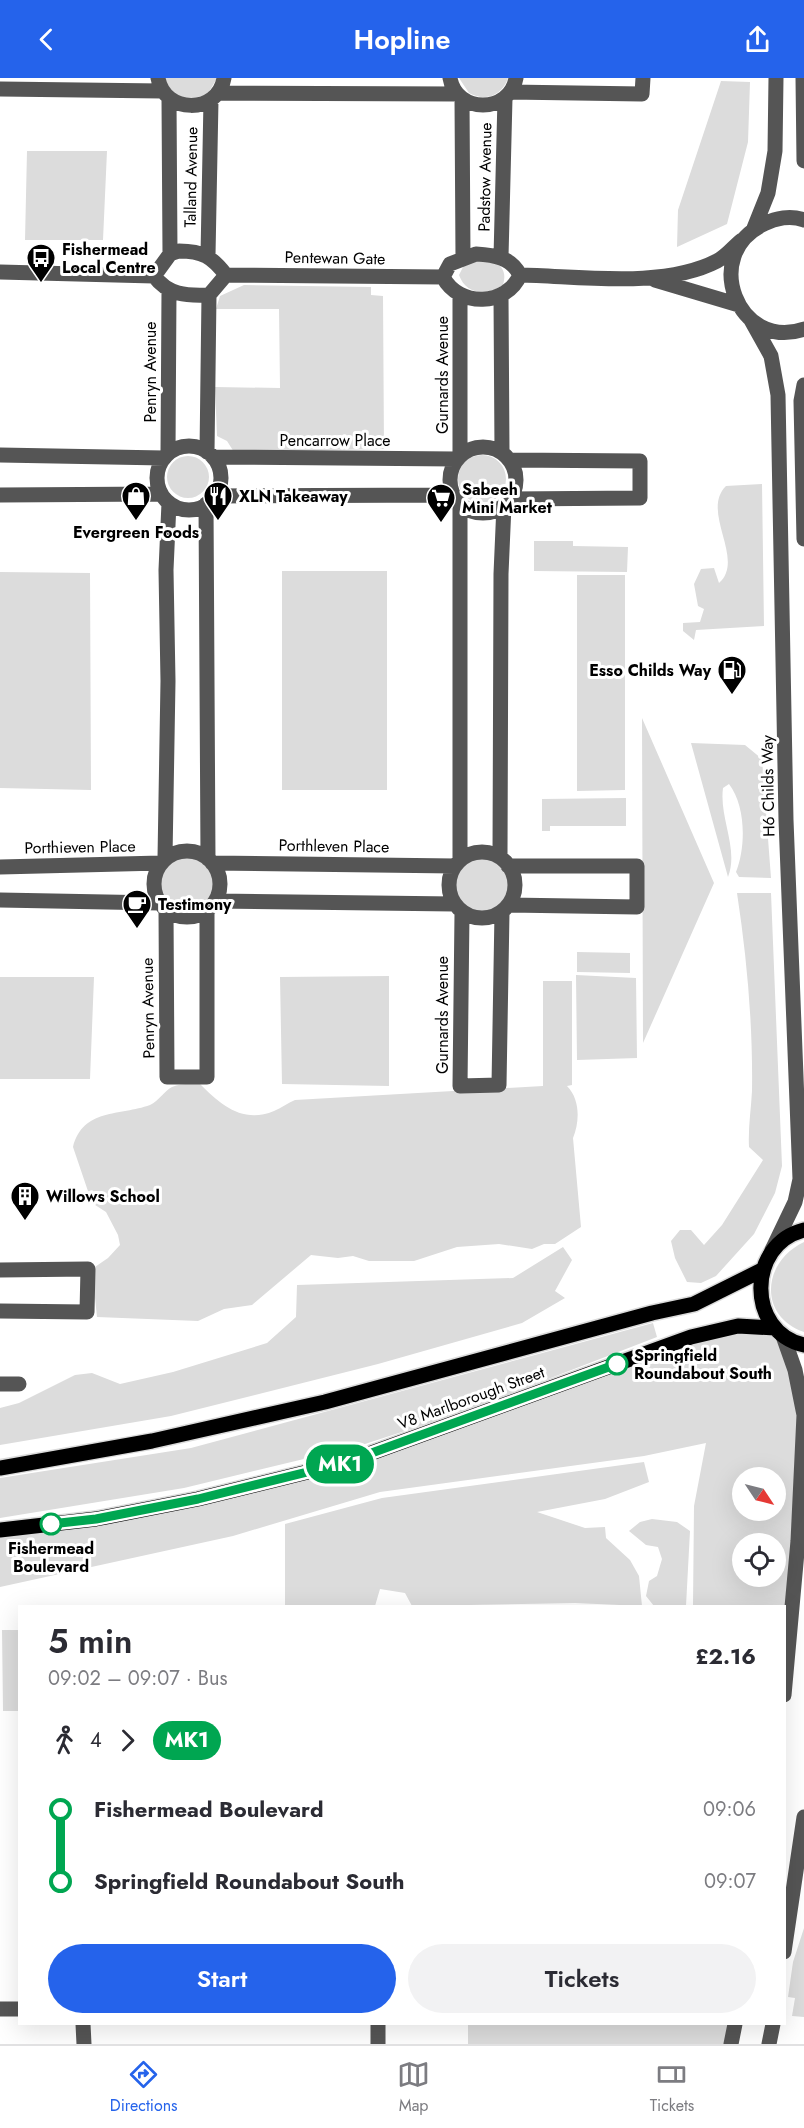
<!DOCTYPE html>
<html lang="en">
<head>
<meta charset="utf-8">
<style>
	body { margin:0; font-family:Jost,sans-serif; background:#f2f2f3; color:#2b2b33; height:100vh; display:flex; flex-direction:column; font-size:22px; white-space:nowrap }
	* { box-sizing:border-box; margin:0 }
	p { font-size:20px; color:#7c7c81 }
	.icon { flex:none; width:33px; height:33px; fill:none; stroke:currentColor; stroke-width:2; stroke-linecap:round; stroke-linejoin:round }
	.map { position:relative; flex:1; overflow:hidden }
	.details { position:absolute; left:18px; top:1527px; width:768px; height:420px; display:flex; flex-direction:column; background:#fff; border-radius:0px; box-shadow:0 6px 24px #0002 }
	.details>* { flex:none }
	.badge { padding:0 12px; border-radius:20px; font-size:21px; line-height:39px }
	.needle { width:39px; rotate:125deg }
	.controls { position:absolute; left:732px; top:1389px; display:grid; gap:12px }
	.controls a { display:grid; place-items:center; width:54px; height:54px; border-radius:50%; background:#fff; box-shadow:0 6px 24px #0002; font-size:30px }
	.map>.badge { position:absolute; translate:-50% -50%; box-shadow:0 0 0 3px #fff }
	.legs { display:flex; align-items:center; gap:9px; height:66px; padding:0 30px; font-size:20px }
	.legs p { margin-inline-start:auto }
	.overview { display:flex; align-items:center; justify-content:space-between; height:102px; padding:0 30px }
	h1 { font-size:33px; font-weight:600; line-height:45px }
	.primary-button { display:flex; gap:12px; margin-top:auto; padding:12px 30px }
	.primary-button a { flex:1; height:69px; border-radius:36px; background:#2563eb; color:#fff; font-size:24px; font-weight:600; line-height:69px; text-align:center }
	.primary-button a+a { background:#f2f2f3; color:#2b2b33 }
	ul { padding:0 30px; list-style:none }
	li { display:flex; align-items:center; gap:21px; height:72px; font-size:22px }
	li i { display:grid; place-items:center; width:9px; height:100%; margin:0 8px; background:currentColor }
	li i::after { content:''; width:15px; height:15px; margin:-8px; border:4px solid; border-radius:50%; background:#fff }
	li p { margin-inline-start:auto }
	li:first-child i { background:linear-gradient(#0000 50%,currentColor 0) }
	li:last-child i { background:linear-gradient(currentColor 50%,#0000 0) }
	header { display:flex; justify-content:space-between; align-items:center; height:78px; padding:0 30px; background:#2563eb; color:#fff; font-size:27px; font-weight:600 }
	.tab-bar { display:flex; justify-content:space-around; align-items:center; height:84px; border-top:2px solid #e1e1e2; background:#fff; font-size:16px; color:#7c7c81 }
	.tab-bar a { display:grid; justify-items:center; gap:3px }
	.tab-bar .selected { color:#2563eb }
	.map>svg:first-child { display:block }
	.green { fill:#dcdcdc; fill-rule:evenodd }
	.lines { fill:none; stroke-linecap:round; stroke-linejoin:round }
	.major-casing { stroke:#dbdbdb; stroke-width:18 }
	.minor { stroke:#555; stroke-width:15 }
	.major { stroke:#000; stroke-width:15 }
	.line-1-casing { stroke:#fff; stroke-width:14 }
	.line-1 { stroke:#00a651; stroke-width:9 }
	.stop-1-dot { fill:#fff; stroke:#00a651; stroke-width:3 }
	.labels { text-anchor:middle; dominant-baseline:central; stroke-width:6; stroke-linejoin:round; paint-order:stroke }
	.street-label { font-size:16px; fill:#000; stroke:#fff }
	.poi-label { font-size:16px; font-weight:bold; fill:#000; stroke:#fff; text-anchor:start }
	.stop-label { font-size:16px; font-weight:bold; fill:#000; stroke:#fff; text-anchor:start }
</style>
</head>
<body>
<header><svg class="icon" aria-label="back" viewBox="0 0 24 24"><path d="M15 5l-7 7 7 7"/></svg>Hopline<svg class="icon" aria-label="share" viewBox="0 0 24 24"><path d="M12 15V3M7 8l5-5 5 5M5 13v7h14v-7"/></svg></header>
<div class="map">
<svg width="804" height="1966" viewBox="0 0 804 1966">
	<rect width="100%" height="100%" fill="#fff"/>
	<path class="green" d="M 163,0 L 217,0 L 206,19 L 177,21 Z
		M 459,0 L 508,0 C 502,18 485,24 469,15 Z
		M 721,3 L 750,4 L 748,64 L 727,146 L 677,169 L 678,132 Z
		M 27,73 L 107,73 L 103,162 L 25,162 Z
		M 474,183 L 496,184 C 504,191 506,196 503,207 C 487,218 466,217 459,197 L 464,187 Z
		M 244,207 L 371,209 L 371,217 L 383,218 L 384,371 L 234,374 L 227,363 L 217,358 L 215,309 L 280,310 L 279,231 L 216,231 L 220,218 Z
		M458 401a24 24 0 1 1 48 0a24 24 0 1 1-48 0Z
		M167 399a21 21 0 1 1 42 0a21 21 0 1 1-42 0Z
		M 762,406 L 764,548 L 696,552 L 694,562 L 683,553 L 683,545 L 700,544 L 704,531 L 698,528 L 694,506 L 701,491 L 714,490 L 719,505 C 746,481 700,434 726,408 Z
		M 534,463 L 573,463 L 573,468 L 628,469 L 627,494 L 534,493 Z
		M 282,493 L 387,493 L 387,712 L 282,712 Z
		M 0,494 L 90,495 L 91,712 L 0,710 Z
		M 577,497 L 625,497 L 625,712 L 577,713 Z
		M 642,640 L 714,805 L 643,965 Z
		M 691,665 L 745,667 L 762,681 L 771,800 L 739,799 L 736,794 C 746,769 746,728 729,706 L 723,710 C 719,740 739,771 728,799 Z
		M 626,720 L 626,748 L 550,748 L 550,753 L 542,753 L 542,721 Z
		M159 807a28 28 0 1 1 56 0a28 28 0 1 1-56 0Z
		M455 807a27 27 0 1 1 54 0a27 27 0 1 1-54 0Z
		M 737,815 L 771,815 L 782,1088 L 775,1115 L 754,1156 L 716,1198 L 701,1205 L 687,1204 L 675,1180 L 671,1163 L 680,1152 L 691,1152 L 704,1167 L 722,1147 L 763,1082 L 749,1069 C 748,1050 751,1032 752,1013 C 753,948 747,880 737,815 Z
		M 577,874 L 630,875 L 630,895 L 577,894 Z
		M 576,897 L 636,900 L 637,980 L 577,982 Z
		M 389,898 L 389,1008 L 282,1006 L 280,899 Z
		M 0,899 L 94,899 L 90,1001 L 0,1001 Z
		M 543,903 L 572,903 L 572,1007 L 567,1008 C 580,1021 580,1043 573,1060 L 581,1149 L 555,1166 L 544,1166 L 532,1171 L 499,1166 L 457,1169 L 414,1183 L 369,1183 L 353,1178 L 338,1180 L 311,1177 L 252,1227 L 224,1231 L 198,1243 L 97,1239 L 92,1191 L 108,1180 L 120,1167 L 118,1157 L 106,1134 L 92,1125 L 73,1069 C 83,1030 120,1038 150,1027 C 159,1023 164,1013 172,1009 C 180,1005 192,1006 200,1006 C 221,1027 243,1046 274,1033 C 281,1030 288,1025 295,1022 L 543,1008 Z
		M 804,1164 L 804,1254 C 758,1238 762,1184 804,1164 Z
		M 563,1169 L 572,1182 L 555,1213 L 565,1220 L 522,1245 L 378,1286 L 171,1338 L 0,1367 L 0,1330 L 19,1325 L 75,1297 L 92,1295 L 120,1306 L 173,1294 L 267,1265 L 296,1239 L 297,1207 L 513,1200 Z
		M 653,1245 L 657,1259 L 460,1335 L 362,1367 L 184,1410 L 0,1440 L 0,1400 L 191,1370 Z
		M 775,1250 L 802,1321 L 785,1617 L 784,1528 L 693,1528 L 694,1428 L 706,1365 L 644,1378 L 380,1414 L 233,1458 L 0,1509 L 0,1452 L 96,1441 L 344,1385 L 691,1259 ZM 742,1400 L 776,1400 L 776,1432 L 742,1432 ZM 742,1466 L 776,1466 L 776,1498 L 742,1498 Z
		M 644,1384 L 649,1404 L 605,1421 L 537,1434 L 585,1450 L 605,1449 L 606,1460 L 630,1482 L 639,1498 L 642,1528 L 575,1525 L 412,1528 L 405,1515 L 380,1511 L 375,1528 L 285,1528 L 285,1446 L 382,1420 Z
		M 652,1441 L 677,1444 L 690,1453 L 686,1528 L 654,1528 L 646,1518 L 649,1503 L 657,1498 L 662,1481 L 658,1469 L 646,1467 L 629,1453 L 640,1444 Z
		M 2,1552 L 19,1552 L 19,1633 L 3,1633 Z
		M 804,1850 L 804,1939 L 792,1938 L 795,1920 L 788,1919 L 793,1884 Z
		M 468,1946 L 735,1946 L 731,1966 L 468,1966 Z"/>
	<g class="lines">
		<g class="major-casing">
			<path id="major" d="M 804,1152 C 747,1166 746,1254 804,1267
				M 0,1390 L 152,1363 L 325,1324 L 652,1235 L 694,1226 L 762,1192
				M 0,1452 L 96,1441 L 198,1421 L 344,1385 L 691,1259 L 738,1248 L 775,1250"/>
		</g>
		<path class="minor" d="M 158,0 C 164,36 218,37 224,0
			M 450,0 C 456,36 510,36 516,0
			M 803,0 L 804,83
			M 0,11 L 162,13
			M 510,14 L 642,16 L 643,0
			M 218,15 L 457,16
			M 462,20 L 463,179
			M 169,21 L 170,176
			M 804,142 C 791,137 775,140 764,146 C 700,176 738,274 804,251
			M 754,150 L 768,115 L 775,73 L 776,0
			M 179,173 C 203,173 212,179 226,197 L 209,217 C 186,218 168,217 154,198 L 170,176 Z
			M 476,176 C 494,177 511,179 520,197 C 507,228 459,230 443,199 L 450,186 Z
			M 208,177 L 211,22
			M 501,179 L 505,20
			M 0,194 L 154,198
			M 226,197 L 443,199
			M 520,197 C 580,198 663,211 717,183 C 727,178 734,168 742,162
			M 655,202 L 739,227
			M 501,218 L 502,375
			M 751,242 L 771,278 L 778,317 L 786,742 L 800,1101 L 795,1124 L 772,1172
			M 804,307 L 801,323 L 804,461
			M157 400a32 32 0 1 1 64 0a32 32 0 1 1-64 0Z
			M450 402a33 33 0 1 1 66 0a33 33 0 1 1-66 0Z
			M 207,374 L 209,217
			M 168,375 L 169,212
			M 0,377 L 164,380
			M 460,377 L 460,216
			M 213,379 L 456,381
			M 0,417 L 161,416
			M 215,418 L 453,417
			M 510,421 L 640,420 L 640,383 L 510,382
			M 206,426 L 208,781
			M154 806a33 33 0 1 1 66 0a33 33 0 1 1-66 0Z
			M449 807a33 33 0 1 1 66 0a33 33 0 1 1-66 0Z
			M 500,779 L 501,496 L 504,427
			M 165,780 L 168,603 L 166,492 L 169,425
			M 460,782 L 460,427
			M 212,785 L 455,788
			M 508,788 L 637,788 L 637,829 L 509,827
			M 0,789 L 161,785
			M 0,822 L 159,825
			M 216,823 L 454,826
			M 166,832 L 167,999 L 207,999 L 207,832
			M 462,835 L 460,1008 L 499,1007 L 502,834
			M 0,1192 L 88,1191 L 87,1234 L 0,1233
			M 783,1258 L 795,1292 L 804,1337 L 798,1463 L 784,1617
			M 0,1306 L 19,1306
			M 784,1874 L 804,1739
			M 0,1931 L 20,1931
			M 83,1946 L 84,1966
			M 378,1966 L 378,1946
			M 731,1966 L 735,1946
			M 769,1966 L 773,1946"/>
		<use href="#major" class="major"/>
	</g>
	<g class="lines">
		<g class="line-1-casing">
			<path id="line-1" d="M 51,1446 L 96,1441 L 198,1421 L 344,1385 L 617,1286"/>
		</g>
		<use href="#line-1" class="line-1"/>
	</g>
	<defs>
		<g id="bus-pin" transform="scale(1.5)"><path d="M0 17L-7.5 6A9.5 9.5 0 1 1 7.5 6Z" fill="#000" stroke="#fff"/><path d="M-5-6H5V4H4V6H2V4H-2V6H-4V4H-5ZM-3.5-4V0h7V-4ZM-3.5 1.2v1.5H-2V1.2ZM2 1.2v1.5H3.5V1.2Z" fill="#fff"/></g>
		<g id="shop-pin" transform="scale(1.5)"><path d="M0 17L-7.5 6A9.5 9.5 0 1 1 7.5 6Z" fill="#000" stroke="#fff"/><path d="M-5-2.5h2.3a2.7 3.5 0 0 1 5.4 0H5L5.5 6h-11ZM-1.5-2.5h3a1.5 2.3 0 0 0-3 0Z" fill="#fff"/></g>
		<g id="restaurant-pin" transform="scale(1.5)"><path d="M0 17L-7.5 6A9.5 9.5 0 1 1 7.5 6Z" fill="#000" stroke="#fff"/><path d="M-5-6h1v4h1v-4h1v4h1v-4h1v5L-1.5 .5V6h-2V.5L-5-1ZM5-6V6H3V1.5H1.5Q1.5-4 5-6Z" fill="#fff"/></g>
		<g id="supermarket-pin" transform="scale(1.5)"><path d="M0 17L-7.5 6A9.5 9.5 0 1 1 7.5 6Z" fill="#000" stroke="#fff"/><path d="M-6-5.5h2.5l.6 2H6L4.5 2H-2.5L-4.4-4H-6ZM-1.5 3.2a1.3 1.3 0 1 0 .1 0ZM3 3.2a1.3 1.3 0 1 0 .1 0Z" fill="#fff"/></g>
		<g id="fuel-pin" transform="scale(1.5)"><path d="M0 17L-7.5 6A9.5 9.5 0 1 1 7.5 6Z" fill="#000" stroke="#fff"/><path d="M-5.5-6h7V0h2V4h1.3V-2.5L3-4.5l.8-.8L6-3V5H2.5V1h-1V6h-7ZM-4.2-4.7v3.2H.2V-4.7Z" fill="#fff"/></g>
		<g id="cafe-pin" transform="scale(1.5)"><path d="M0 17L-7.5 6A9.5 9.5 0 1 1 7.5 6Z" fill="#000" stroke="#fff"/><path d="M-5.5-4.5H6V0H3Q3 3.5 0 3.5H-2.5Q-5.5 3.5-5.5 0ZM3-3.2v2h1.7v-2ZM-6 4.5H4V6H-6Z" fill="#fff"/></g>
		<g id="building-pin" transform="scale(1.5)"><path d="M0 17L-7.5 6A9.5 9.5 0 1 1 7.5 6Z" fill="#000" stroke="#fff"/><path d="M-4-6H4V6H1V3H-1V6H-4ZM-2.5-4.3h1.7v1.8h-1.7ZM.8-4.3h1.7v1.8H.8ZM-2.5-1h1.7V.8h-1.7ZM.8-1h1.7V.8H.8Z" fill="#fff"/></g>
	</defs>
	<g fill-rule="evenodd">
		<use href="#bus-pin" x="41" y="180"/>
		<use href="#shop-pin" x="136" y="418"/>
		<use href="#restaurant-pin" x="218" y="418"/>
		<use href="#supermarket-pin" x="441" y="420"/>
		<use href="#fuel-pin" x="732" y="592"/>
		<use href="#cafe-pin" x="137" y="826"/>
		<use href="#building-pin" x="25" y="1118"/>
	</g>
	<g class="stop-1-dot">
		<circle cx="617" cy="1286" r="10"/>
		<circle cx="51" cy="1446" r="10"/>
	</g>
	<g class="labels">
		<g class="street-label">
			<text transform="translate(191 99) rotate(-89)">Talland Avenue</text>
			<text transform="translate(485 99) rotate(-89)">Padstow Avenue</text>
			<text transform="translate(335 180) rotate(1)">Pentewan Gate</text>
			<text transform="translate(150 294) rotate(-90)">Penryn Avenue</text>
			<text transform="translate(442 297) rotate(-90)">Gurnards Avenue</text>
			<text x="335" y="362">Pencarrow Place</text>
			<text transform="translate(768 708) rotate(-91)">H6 Childs Way</text>
			<text transform="translate(334 768) rotate(1)">Porthleven Place</text>
			<text transform="translate(80 769) rotate(-1)">Porthieven Place</text>
			<text transform="translate(148 930) rotate(-91)">Penryn Avenue</text>
			<text transform="translate(442 937) rotate(-90)">Gurnards Avenue</text>
			<text transform="translate(471 1320) rotate(-20)">V8 Marlborough Street</text>
		</g>
		<g class="poi-label">
			<text x="62" y="171">Fishermead<tspan x="62" dy="18">Local Centre</tspan></text>
			<text x="462" y="411">Sabeeh<tspan x="462" dy="18">Mini Market</tspan></text>
			<text x="239" y="418">XLN Takeaway</text>
			<text x="136" y="454" text-anchor="middle">Evergreen Foods</text>
			<text x="711" y="592" text-anchor="end">Esso Childs Way</text>
			<text x="158" y="826">Testimony</text>
			<text x="46" y="1118">Willows School</text>
		</g>
		<g class="stop-label">
			<text x="634" y="1277">Springfield<tspan x="634" dy="18">Roundabout South</tspan></text>
			<text x="51" y="1470" text-anchor="middle">Fishermead<tspan x="51" dy="18">Boulevard</tspan></text>
		</g>
	</g>
</svg>
<div class="controls">
<a><svg class="needle" viewBox="-14 -14 28 28"><path d="M0-13l5 13h-10z" fill="#e53935"/><path d="M0 13l5-13h-10z" fill="#7c7c81"/></svg></a>
<a><svg class="icon" aria-label="locate" viewBox="0 0 24 24"><circle cx="12" cy="12" r="6"/><path d="M12 2v4M12 18v4M2 12h4M18 12h4"/></svg></a>
</div>
<b class="badge" style="left:340px;top:1386px;background:#00a651;color:#fff">MK1</b>
<section class="details">
<div class="overview"><div><h1>5 min</h1><p>09:02 – 09:07 · Bus</p></div><b>£2.16</b></div>
<div class="legs"><svg class="icon" aria-label="walk" viewBox="0 0 24 24"><circle cx="13" cy="4" r="2"/><path d="M13 8l-2 6 4 7M11 14l-3 7M7 12l3-4h3l4 4"/></svg>4<svg class="icon" aria-label="forward" viewBox="0 0 24 24"><path d="M9 5l7 7-7 7"/></svg><b class="badge" style="background:#00a651;color:#fff">MK1</b></div>
<ul>
<li><i style="color:#00a651"></i><b>Fishermead Boulevard</b><p>09:06</p></li>
<li><i style="color:#00a651"></i><b>Springfield Roundabout South</b><p>09:07</p></li>
</ul>
<div class="primary-button"><a>Start</a><a>Tickets</a></div>
</section>
</div>
<nav class="tab-bar">
<a class="selected"><svg class="icon" aria-label="directions" viewBox="0 0 24 24"><path d="M12 3l9 9-9 9-9-9zM9 14v-3h6M13 9l2 2-2 2"/></svg>Directions</a>
<a><svg class="icon" aria-label="map" viewBox="0 0 24 24"><path d="M3 6l6-2 6 2 6-2v14l-6 2-6-2-6 2zM9 4v14M15 6v14"/></svg>Map</a>
<a><svg class="icon" aria-label="tickets" viewBox="0 0 24 24"><path d="M3 7h18v10H3zM15 7v10"/></svg>Tickets</a>
</nav>
</body>
</html>
